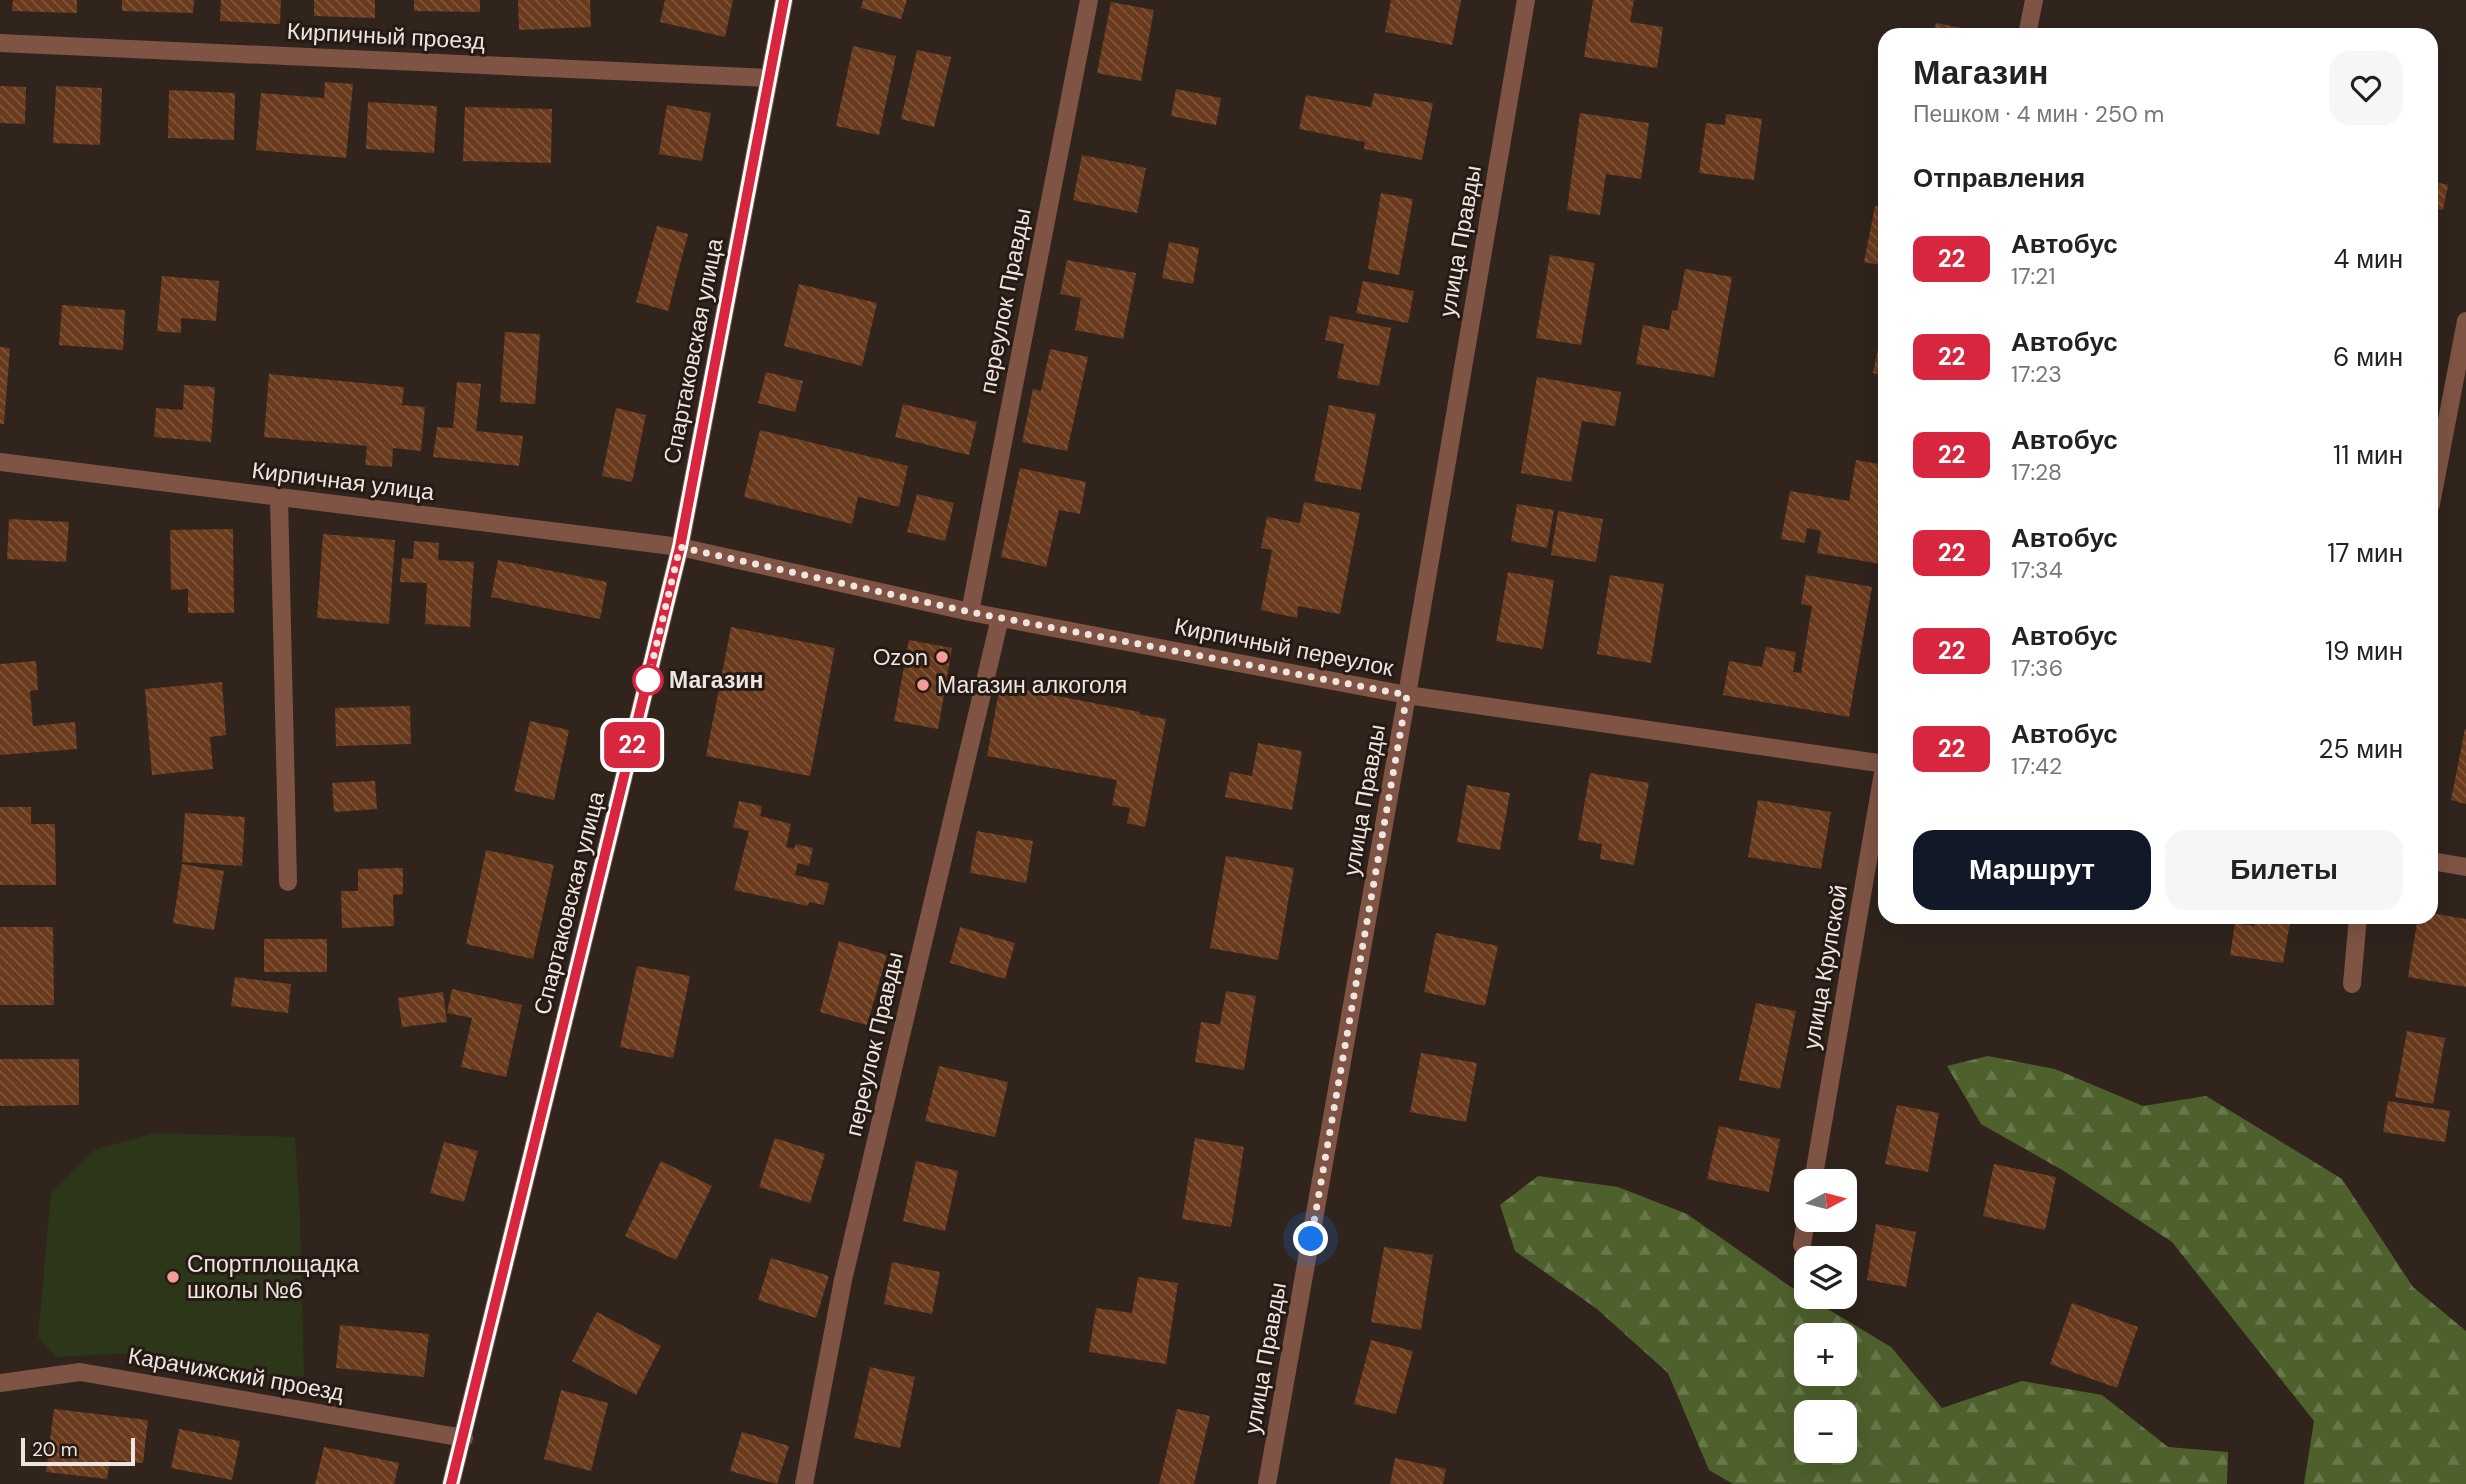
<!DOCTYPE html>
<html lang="ru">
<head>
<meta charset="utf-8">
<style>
	body { margin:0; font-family:"DM Sans",sans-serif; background:#f6f6f6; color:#222; height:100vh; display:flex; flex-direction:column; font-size:26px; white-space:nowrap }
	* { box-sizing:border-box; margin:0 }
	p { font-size:23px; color:#767676 }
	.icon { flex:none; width:38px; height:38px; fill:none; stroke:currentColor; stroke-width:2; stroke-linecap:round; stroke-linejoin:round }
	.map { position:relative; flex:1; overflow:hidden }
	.sheet { position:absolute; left:1878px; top:28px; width:560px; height:896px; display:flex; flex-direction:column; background:#fff; border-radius:21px; box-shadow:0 7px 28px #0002 }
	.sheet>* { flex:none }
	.badge { padding:0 14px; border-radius:10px; font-size:24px; line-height:46px }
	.needle { width:46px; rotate:83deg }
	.buttons { position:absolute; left:1794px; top:1169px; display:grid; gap:14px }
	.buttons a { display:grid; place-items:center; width:63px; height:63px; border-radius:14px; background:#fff; box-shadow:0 7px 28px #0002; font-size:35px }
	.scale { position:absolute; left:21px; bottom:18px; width:114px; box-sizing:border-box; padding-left:7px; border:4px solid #eee5e0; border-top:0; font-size:19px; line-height:24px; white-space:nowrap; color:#eee5e0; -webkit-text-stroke:5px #261a14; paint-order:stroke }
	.you { position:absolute; width:35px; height:35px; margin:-18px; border:5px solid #fff; border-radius:50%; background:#1a73e8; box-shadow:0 0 0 10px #1a73e833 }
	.map>.badge { position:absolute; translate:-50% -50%; box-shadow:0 0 0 4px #fff }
	h2 { padding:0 35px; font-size:26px; line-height:63px }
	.round { display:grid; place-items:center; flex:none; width:74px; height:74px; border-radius:21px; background:#f6f6f6 }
	.summary { display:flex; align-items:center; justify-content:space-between; height:119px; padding:0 35px }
	h1 { font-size:33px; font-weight:600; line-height:52px }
	.button { display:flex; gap:14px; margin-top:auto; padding:14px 35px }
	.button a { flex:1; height:80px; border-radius:21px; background:#111827; color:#fff; font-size:28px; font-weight:600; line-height:80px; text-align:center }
	.button a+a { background:#f6f6f6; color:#222 }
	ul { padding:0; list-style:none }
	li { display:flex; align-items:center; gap:21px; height:98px; padding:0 35px }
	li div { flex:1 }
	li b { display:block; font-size:26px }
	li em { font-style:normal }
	li .badge { min-width:77px; font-weight:700; text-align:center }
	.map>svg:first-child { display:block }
	.forest { fill:url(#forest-firs); fill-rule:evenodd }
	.park { fill:#2c3719 }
	.building { fill:url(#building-back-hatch) }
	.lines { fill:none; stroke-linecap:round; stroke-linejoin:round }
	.minor { stroke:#7f5444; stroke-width:18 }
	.line-casing { stroke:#fff; stroke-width:16 }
	.line { stroke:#d7263d; stroke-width:10 }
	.walk { stroke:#eee5e0; stroke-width:7; stroke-dasharray:0 12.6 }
	.poi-dot { fill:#f59b98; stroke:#261a14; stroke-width:2.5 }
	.stop-dot { fill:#fff; stroke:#d7263d; stroke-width:3.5 }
	.labels { text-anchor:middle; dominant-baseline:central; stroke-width:6; stroke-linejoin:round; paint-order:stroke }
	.street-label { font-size:23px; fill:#eee5e0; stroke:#261a14 }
	.poi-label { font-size:23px; fill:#eee5e0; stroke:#261a14; text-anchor:start }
	.stop-label { font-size:23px; font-weight:bold; fill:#eee5e0; stroke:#261a14; text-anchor:start }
</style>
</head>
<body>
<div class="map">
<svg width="2466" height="1484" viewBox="0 0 2466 1484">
	<defs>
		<pattern id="forest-firs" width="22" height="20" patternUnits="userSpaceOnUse" patternTransform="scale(1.75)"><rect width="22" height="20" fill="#4e612d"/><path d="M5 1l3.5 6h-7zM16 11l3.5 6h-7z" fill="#68784b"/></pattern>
		<pattern id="building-back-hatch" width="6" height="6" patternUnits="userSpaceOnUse" patternTransform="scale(1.75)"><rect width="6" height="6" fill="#6a3a1c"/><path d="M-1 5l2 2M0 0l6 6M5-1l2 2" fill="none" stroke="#80563d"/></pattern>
	</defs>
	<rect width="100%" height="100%" fill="#30241d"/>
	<path class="forest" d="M 1988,1056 L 2055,1069 L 2143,1106 L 2206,1096 L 2342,1179 L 2413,1287 L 2466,1331 L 2466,1484 L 2304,1484 L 2314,1421 L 2172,1242 L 2064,1171 L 1981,1124 L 1947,1066 Z
		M 1538,1176 L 1618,1187 L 1687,1214 L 1791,1287 L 1891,1347 L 1942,1408 L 2022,1381 L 2102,1395 L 2168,1447 L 2228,1452 L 2227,1484 L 1733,1484 L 1709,1470 L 1668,1373 L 1597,1309 L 1515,1251 L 1500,1205 ZM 1806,1335 L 1844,1335 L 1844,1374 L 1806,1374 ZM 1806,1412 L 1844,1412 L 1844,1451 L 1806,1451 Z"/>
	<path class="park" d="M 154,1133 L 295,1137 L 300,1217 L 304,1377 L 225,1371 L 132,1353 L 56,1357 L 38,1337 L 51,1193 L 95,1150 Z"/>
	<path class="building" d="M 13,0 L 77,0 L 77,13 L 12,11 Z
		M 122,0 L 194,0 L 193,13 L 122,11 Z
		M 221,0 L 281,0 L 280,24 L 220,21 Z
		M 314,0 L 375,0 L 375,18 L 314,16 Z
		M 414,0 L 480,0 L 480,12 L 414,11 Z
		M 518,0 L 590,0 L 591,27 L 519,30 Z
		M 665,0 L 733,0 L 725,37 L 660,22 Z
		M 863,0 L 907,0 L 901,19 L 861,8 Z
		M 1391,0 L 1461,0 L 1452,45 L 1385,32 Z
		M 1593,0 L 1634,0 L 1630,22 L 1663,27 L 1657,68 L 1584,57 Z
		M 1111,2 L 1154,10 L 1141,81 L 1097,73 Z
		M 1936,23 L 1982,32 L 1982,35 L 1933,35 Z
		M 853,46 L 896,56 L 879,135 L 836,126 Z
		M 917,50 L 951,57 L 934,127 L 901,119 Z
		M 325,82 L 353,84 L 346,158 L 256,150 L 261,93 L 324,98 Z
		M 0,86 L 26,87 L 25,124 L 0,123 Z
		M 56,86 L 102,88 L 100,145 L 53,143 Z
		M 1176,89 L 1221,98 L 1216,125 L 1171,116 Z
		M 169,90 L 235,93 L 234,140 L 168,138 Z
		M 1374,93 L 1433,103 L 1422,160 L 1364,149 L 1365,142 L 1299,129 L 1306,95 L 1371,107 Z
		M 368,102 L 437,106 L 434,153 L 366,149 Z
		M 667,105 L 711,113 L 702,161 L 659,154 Z
		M 465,107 L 552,109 L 551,163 L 463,161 Z
		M 1580,113 L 1649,123 L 1641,179 L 1606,174 L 1600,215 L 1567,210 Z
		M 1726,114 L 1762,119 L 1754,180 L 1699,173 L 1706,123 L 1725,125 Z
		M 1082,155 L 1146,168 L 1137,213 L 1073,200 Z
		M 2431,181 L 2448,185 L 2443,210 L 2431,208 Z
		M 1381,193 L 1413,199 L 1399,275 L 1368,269 Z
		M 1875,206 L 1885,208 L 1885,266 L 1864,262 Z
		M 657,226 L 688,234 L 668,311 L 636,302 Z
		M 1169,242 L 1199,248 L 1193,284 L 1162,278 Z
		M 1550,255 L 1595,263 L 1581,345 L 1536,338 Z
		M 1067,260 L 1136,273 L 1123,339 L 1075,330 L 1081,298 L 1060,294 Z
		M 1685,269 L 1732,277 L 1714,377 L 1636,364 L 1643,325 L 1669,330 L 1672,310 L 1677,311 Z
		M 162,276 L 219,281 L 216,321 L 181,318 L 181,333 L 157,331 Z
		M 1363,281 L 1414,291 L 1408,323 L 1356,313 Z
		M 799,284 L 877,303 L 862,366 L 784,346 Z
		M 62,305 L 125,310 L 123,350 L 59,345 Z
		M 1330,316 L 1391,328 L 1379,386 L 1337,378 L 1344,344 L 1325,340 Z
		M 1884,319 L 1885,320 L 1885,376 L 1873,373 Z
		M 505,332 L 540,334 L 535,404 L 500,402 Z
		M 0,347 L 10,348 L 4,424 L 0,424 Z
		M 1050,349 L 1088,357 L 1067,451 L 1022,442 L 1033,389 L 1041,391 Z
		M 766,372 L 803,381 L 795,412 L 758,403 Z
		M 269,374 L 404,387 L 402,405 L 425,407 L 421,451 L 393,448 L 392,467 L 365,465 L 367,446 L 264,437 Z
		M 1537,377 L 1621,392 L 1615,426 L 1582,421 L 1571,482 L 1521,473 Z
		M 457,382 L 481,384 L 476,431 L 523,436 L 519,466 L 433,457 L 437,427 L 453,428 Z
		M 184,385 L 215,387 L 211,442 L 154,437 L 156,408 L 183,410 Z
		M 903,404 L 977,422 L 969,455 L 895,437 Z
		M 1329,405 L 1376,414 L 1361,490 L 1314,481 Z
		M 616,408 L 646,415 L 632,482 L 602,476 Z
		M 760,430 L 908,466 L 899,507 L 858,497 L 852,524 L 744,497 Z
		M 1856,460 L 1885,465 L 1885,544 L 1881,564 L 1817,553 L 1821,531 L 1807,528 L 1805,543 L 1781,539 L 1790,491 L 1849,501 Z
		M 1020,468 L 1086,482 L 1080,514 L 1059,510 L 1046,567 L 1001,557 Z
		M 917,494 L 954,503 L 945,541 L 907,532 Z
		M 1304,502 L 1360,513 L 1340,614 L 1298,606 L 1297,618 L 1261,610 L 1272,550 L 1261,548 L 1267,517 L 1300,523 Z
		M 1517,504 L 1554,510 L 1547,548 L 1511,541 Z
		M 1558,511 L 1603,519 L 1596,562 L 1551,555 Z
		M 9,519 L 69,522 L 66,562 L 7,559 Z
		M 233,529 L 234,613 L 188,613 L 188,589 L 171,590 L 170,530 Z
		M 323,534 L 395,540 L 389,624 L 317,618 Z
		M 414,541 L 439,543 L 438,560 L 474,562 L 470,627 L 425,624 L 427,583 L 400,582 L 402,558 L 413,559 Z
		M 498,560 L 607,582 L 600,619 L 491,597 Z
		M 1508,572 L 1554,580 L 1543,649 L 1496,641 Z
		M 1610,575 L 1664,584 L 1651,663 L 1597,654 Z
		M 1806,575 L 1872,587 L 1849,717 L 1723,695 L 1729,661 L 1762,667 L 1766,647 L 1796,652 L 1793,672 L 1801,673 L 1812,606 L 1801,604 Z
		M 731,627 L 835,648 L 810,776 L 706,756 Z
		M 909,640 L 952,648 L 938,729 L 894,721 Z
		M 36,661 L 38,690 L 30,691 L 33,726 L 75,722 L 77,749 L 0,755 L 0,664 Z
		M 222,682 L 226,735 L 210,737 L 213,769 L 152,775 L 145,689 Z
		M 1000,685 L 1140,712 L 1139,714 L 1166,719 L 1145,827 L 1127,823 L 1130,808 L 1112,805 L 1117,780 L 987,756 Z
		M 410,706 L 411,744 L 336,746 L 335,708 Z
		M 530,721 L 569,730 L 554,800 L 514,791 Z
		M 2465,729 L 2466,729 L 2466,804 L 2451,800 Z
		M 1258,743 L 1302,751 L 1292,810 L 1225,797 L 1230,772 L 1252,776 Z
		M 1590,773 L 1649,783 L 1634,865 L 1600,859 L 1602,844 L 1578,840 Z
		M 375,781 L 377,809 L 334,812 L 332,783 Z
		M 1467,785 L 1510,793 L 1500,850 L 1457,842 Z
		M 1758,800 L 1831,812 L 1821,869 L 1748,857 Z
		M 739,801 L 762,806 L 760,816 L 791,824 L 786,847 L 794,849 L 796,844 L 813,848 L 809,866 L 798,863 L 795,875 L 829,883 L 824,905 L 809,902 L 808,906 L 734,890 L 749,831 L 733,827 Z
		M 0,807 L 31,807 L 31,824 L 55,824 L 56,885 L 0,885 Z
		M 185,813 L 245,817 L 242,866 L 182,862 Z
		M 977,831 L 1033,841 L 1026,883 L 970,873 Z
		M 486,850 L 554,865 L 533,959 L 466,944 Z
		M 1226,856 L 1294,868 L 1278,960 L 1210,948 Z
		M 182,864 L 224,871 L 214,930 L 173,923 Z
		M 403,868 L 403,894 L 393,895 L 394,926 L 342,928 L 341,891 L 358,891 L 358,869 Z
		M 2431,913 L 2466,919 L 2466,987 L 2408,977 L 2418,917 L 2431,917 Z
		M 2255,917 L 2291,917 L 2283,963 L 2230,955 L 2235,923 L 2254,926 Z
		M 0,927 L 53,927 L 54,1005 L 0,1005 Z
		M 960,927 L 1015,943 L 1005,979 L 950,963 Z
		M 1436,933 L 1498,946 L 1485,1006 L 1424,992 Z
		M 264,939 L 327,939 L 327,972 L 264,972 Z
		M 839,941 L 887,955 L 867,1025 L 820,1012 Z
		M 637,966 L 690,976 L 673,1058 L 620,1047 Z
		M 235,977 L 291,984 L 288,1013 L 231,1006 Z
		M 452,989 L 522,1005 L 506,1077 L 461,1067 L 472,1018 L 447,1013 Z
		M 1226,991 L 1256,996 L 1244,1070 L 1195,1062 L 1201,1022 L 1220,1025 Z
		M 443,992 L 447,1022 L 402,1027 L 398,998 Z
		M 1756,1003 L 1796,1011 L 1780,1089 L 1739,1080 Z
		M 2407,1031 L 2445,1038 L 2433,1104 L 2395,1097 Z
		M 1421,1053 L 1477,1063 L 1466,1122 L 1410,1112 Z
		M 0,1059 L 79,1059 L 79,1105 L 0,1106 Z
		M 939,1066 L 1008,1082 L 995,1137 L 925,1121 Z
		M 2388,1101 L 2450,1111 L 2445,1142 L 2383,1132 Z
		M 1897,1105 L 1939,1113 L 1928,1172 L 1885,1164 Z
		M 1719,1126 L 1780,1139 L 1769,1192 L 1707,1179 Z
		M 775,1138 L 825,1154 L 810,1203 L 759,1187 Z
		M 1195,1138 L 1244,1147 L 1231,1227 L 1182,1219 Z
		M 444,1142 L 478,1151 L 464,1202 L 430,1193 Z
		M 661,1161 L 712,1186 L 676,1260 L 625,1236 Z
		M 916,1161 L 958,1171 L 945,1231 L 903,1221 Z
		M 1994,1164 L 2056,1177 L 2045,1230 L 1983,1216 Z
		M 1876,1224 L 1916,1232 L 1906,1287 L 1867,1280 Z
		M 1384,1247 L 1433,1255 L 1421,1330 L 1371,1322 Z
		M 771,1258 L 829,1276 L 816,1318 L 758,1300 Z
		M 892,1262 L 940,1272 L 932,1314 L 884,1304 Z
		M 1138,1277 L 1178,1283 L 1166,1364 L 1089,1352 L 1096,1308 L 1132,1313 Z
		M 2072,1303 L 2138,1327 L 2117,1388 L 2050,1364 Z
		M 597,1312 L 661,1346 L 636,1395 L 572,1361 Z
		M 340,1325 L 429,1334 L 424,1377 L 336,1368 Z
		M 1371,1340 L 1413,1351 L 1396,1414 L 1354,1404 Z
		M 870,1367 L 915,1377 L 900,1448 L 854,1438 Z
		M 561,1390 L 608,1403 L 591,1471 L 544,1459 Z
		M 54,1409 L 148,1420 L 143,1463 L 110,1460 L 107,1479 L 46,1472 Z
		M 1177,1409 L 1210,1416 L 1194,1484 L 1159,1484 Z
		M 179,1429 L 240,1441 L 232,1480 L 171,1468 Z
		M 742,1432 L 789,1446 L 777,1484 L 730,1471 Z
		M 324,1447 L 399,1463 L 394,1484 L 315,1484 Z
		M 1395,1458 L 1446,1469 L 1443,1484 L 1390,1484 Z"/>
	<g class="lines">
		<path class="minor" d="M 2027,35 L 2034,0
			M 0,43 L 769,78
			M 0,462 L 680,547 L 970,612 L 1407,695 L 1885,764
			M 279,498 L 288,882
			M 2431,504 L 2466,321
			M 970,612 L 1089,0
			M 2431,861 L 2466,867
			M 2352,984 L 2358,917
			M 1813,1181 L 1885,761
			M 1802,1245 L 1806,1220
			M 0,1383 L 80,1372 L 464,1438
			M 451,1484 L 680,547 L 784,0
			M 804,1484 L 843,1280 L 1000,618
			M 1267,1484 L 1407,695 L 1526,0"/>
	</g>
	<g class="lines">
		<g class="line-casing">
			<path id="line" d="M 451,1484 L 680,547 L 784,0"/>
		</g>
		<use href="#line" class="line"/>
		<path class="walk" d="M 648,680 L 680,547 L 970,612 L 1407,695 L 1311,1239"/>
	</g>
	<g class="poi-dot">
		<circle cx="942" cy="657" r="7"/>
		<circle cx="923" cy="685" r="7"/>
		<circle cx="173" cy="1277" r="7"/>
	</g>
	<circle class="stop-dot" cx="648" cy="680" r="14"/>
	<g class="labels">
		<g class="street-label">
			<text transform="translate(386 36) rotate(3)">Кирпичный проезд</text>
			<text transform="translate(1460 241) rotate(-80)">улица Правды</text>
			<text transform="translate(1005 301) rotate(-79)">переулок Правды</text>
			<text transform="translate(693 351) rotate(-79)">Спартаковская улица</text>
			<text transform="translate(343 481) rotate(7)">Кирпичная улица</text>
			<text transform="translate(1284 647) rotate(11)">Кирпичный переулок</text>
			<text transform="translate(1364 800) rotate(-80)">улица Правды</text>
			<text transform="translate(569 903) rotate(-76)">Спартаковская улица</text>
			<text transform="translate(1825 967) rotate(-80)">улица Крупской</text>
			<text transform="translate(874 1044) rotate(-77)">переулок Правды</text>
			<text transform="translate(1265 1358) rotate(-80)">улица Правды</text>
			<text transform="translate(236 1374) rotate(10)">Карачижский проезд</text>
		</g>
		<g class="poi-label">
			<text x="928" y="657" text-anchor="end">Ozon</text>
			<text x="937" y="685">Магазин алкоголя</text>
			<text x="187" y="1264">Спортплощадка<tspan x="187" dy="26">школы №6</tspan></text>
		</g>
		<g class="stop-label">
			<text x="669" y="680">Магазин</text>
		</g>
	</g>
</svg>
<div class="buttons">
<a><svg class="needle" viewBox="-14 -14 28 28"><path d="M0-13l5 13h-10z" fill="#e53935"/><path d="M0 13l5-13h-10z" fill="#767676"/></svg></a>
<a><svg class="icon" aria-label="layers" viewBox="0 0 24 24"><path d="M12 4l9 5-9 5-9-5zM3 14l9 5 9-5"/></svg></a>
<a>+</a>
<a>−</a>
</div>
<div class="scale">20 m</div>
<div class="you" style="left:1311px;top:1239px"></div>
<b class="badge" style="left:632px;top:745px;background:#d7263d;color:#fff">22</b>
<section class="sheet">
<div class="summary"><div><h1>Магазин</h1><p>Пешком · 4 мин · 250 m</p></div><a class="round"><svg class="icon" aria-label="heart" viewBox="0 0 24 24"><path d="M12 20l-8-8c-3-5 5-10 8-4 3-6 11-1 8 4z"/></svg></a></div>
<h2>Отправления</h2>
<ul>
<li><span class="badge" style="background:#d7263d;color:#fff">22</span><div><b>Автобус</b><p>17:21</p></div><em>4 мин</em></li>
<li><span class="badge" style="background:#d7263d;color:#fff">22</span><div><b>Автобус</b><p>17:23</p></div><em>6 мин</em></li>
<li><span class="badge" style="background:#d7263d;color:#fff">22</span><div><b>Автобус</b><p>17:28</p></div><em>11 мин</em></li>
<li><span class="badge" style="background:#d7263d;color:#fff">22</span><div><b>Автобус</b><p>17:34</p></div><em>17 мин</em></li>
<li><span class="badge" style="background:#d7263d;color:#fff">22</span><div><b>Автобус</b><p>17:36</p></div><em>19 мин</em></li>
<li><span class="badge" style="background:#d7263d;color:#fff">22</span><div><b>Автобус</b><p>17:42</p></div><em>25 мин</em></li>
</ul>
<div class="button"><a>Маршрут</a><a>Билеты</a></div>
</section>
</div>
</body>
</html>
